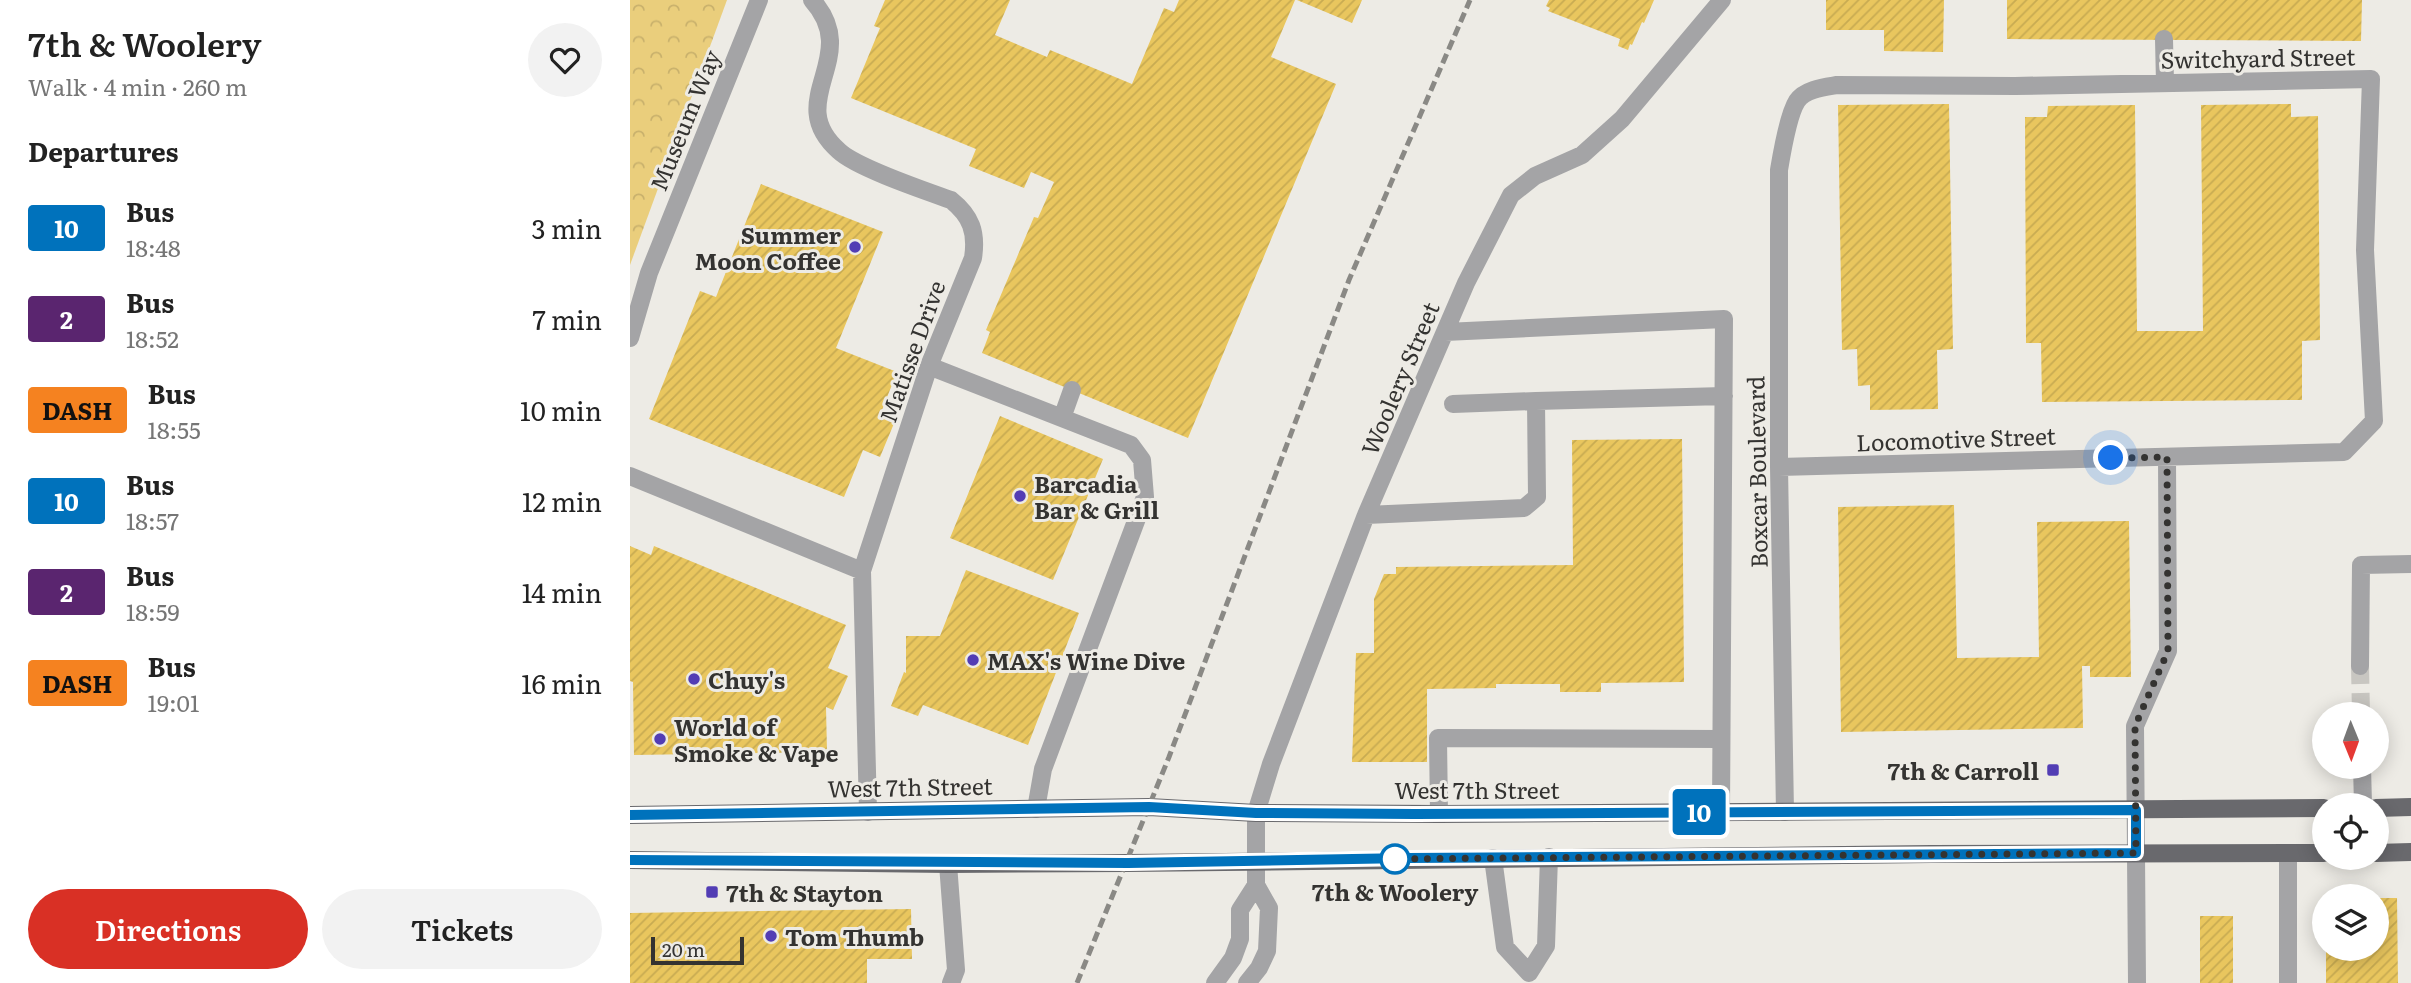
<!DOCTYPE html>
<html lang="en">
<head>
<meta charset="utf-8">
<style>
	body { margin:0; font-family:Literata,serif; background:#f2f2f2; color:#222; height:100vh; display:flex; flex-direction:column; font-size:26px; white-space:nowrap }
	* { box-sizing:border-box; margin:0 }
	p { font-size:23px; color:#767676 }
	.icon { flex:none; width:38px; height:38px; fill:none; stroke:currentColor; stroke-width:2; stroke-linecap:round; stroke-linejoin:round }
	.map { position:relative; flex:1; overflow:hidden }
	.drawer { display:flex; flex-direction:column; background:#fff; width:630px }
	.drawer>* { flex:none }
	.badge { padding:0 14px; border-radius:5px; font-size:24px; line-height:46px }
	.needle { width:46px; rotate:179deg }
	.buttons { position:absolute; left:1682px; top:702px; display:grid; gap:14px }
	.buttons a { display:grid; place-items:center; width:77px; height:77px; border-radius:50%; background:#fff; box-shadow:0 4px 18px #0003; font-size:35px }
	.scale { position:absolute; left:21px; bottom:18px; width:93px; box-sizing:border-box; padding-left:7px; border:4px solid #343331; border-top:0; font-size:19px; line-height:24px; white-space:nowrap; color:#343331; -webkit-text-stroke:5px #edebe5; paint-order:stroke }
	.you { position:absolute; width:35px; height:35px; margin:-18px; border:5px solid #fff; border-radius:50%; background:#1a73e8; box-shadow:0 0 0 10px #1a73e833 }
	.map>.badge { position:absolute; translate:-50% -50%; box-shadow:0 0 0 4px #fff }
	h2 { padding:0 28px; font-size:26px; line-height:63px }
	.round { display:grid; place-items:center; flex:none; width:74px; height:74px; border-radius:37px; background:#f2f2f2 }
	.summary { display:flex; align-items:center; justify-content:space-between; height:119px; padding:0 28px }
	h1 { font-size:33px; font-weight:600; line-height:52px }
	.button { display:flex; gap:14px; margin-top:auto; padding:14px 28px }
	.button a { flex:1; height:80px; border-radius:42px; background:#d93025; color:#fff; font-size:28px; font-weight:600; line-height:80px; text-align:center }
	.button a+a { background:#f2f2f2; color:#222 }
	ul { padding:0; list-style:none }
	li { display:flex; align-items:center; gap:21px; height:91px; padding:0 28px }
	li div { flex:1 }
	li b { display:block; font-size:26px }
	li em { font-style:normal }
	li .badge { min-width:77px; font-weight:700; text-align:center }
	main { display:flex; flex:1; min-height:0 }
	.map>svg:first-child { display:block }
	.park { fill:url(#park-crowns) }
	.building { fill:url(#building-hatch) }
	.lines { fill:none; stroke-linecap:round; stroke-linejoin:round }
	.minor-tunnel { stroke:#c8c6c1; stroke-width:18; stroke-dasharray:18 9; stroke-linecap:butt }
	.minor { stroke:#a4a4a6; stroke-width:18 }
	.major { stroke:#69696d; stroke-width:18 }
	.rail { stroke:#8a8985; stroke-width:5; stroke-dasharray:10 5; stroke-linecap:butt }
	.line-casing { stroke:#fff; stroke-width:16 }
	.line { stroke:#0072bc; stroke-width:10 }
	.walk { stroke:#343331; stroke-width:7; stroke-dasharray:0 12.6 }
	.poi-dot { fill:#523db4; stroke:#edebe5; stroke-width:2.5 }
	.stop-dot { fill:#fff; stroke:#0072bc; stroke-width:3.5 }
	.labels { text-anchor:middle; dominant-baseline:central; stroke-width:6; stroke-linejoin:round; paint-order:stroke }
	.street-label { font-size:23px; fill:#343331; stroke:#edebe5 }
	.poi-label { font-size:23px; font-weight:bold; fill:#343331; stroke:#edebe5; text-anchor:start }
	.stop-label { font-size:23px; font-weight:bold; fill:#343331; stroke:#edebe5 }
</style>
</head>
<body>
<main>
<section class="drawer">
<div class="summary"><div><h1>7th &amp; Woolery</h1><p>Walk · 4 min · 260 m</p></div><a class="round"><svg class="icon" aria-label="heart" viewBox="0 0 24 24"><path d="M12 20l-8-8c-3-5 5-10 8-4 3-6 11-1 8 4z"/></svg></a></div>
<h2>Departures</h2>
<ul>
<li><span class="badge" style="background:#0072bc;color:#fff">10</span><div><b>Bus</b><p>18:48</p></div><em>3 min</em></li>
<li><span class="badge" style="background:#5a256f;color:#fff">2</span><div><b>Bus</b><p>18:52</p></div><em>7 min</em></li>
<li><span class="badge" style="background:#f58220;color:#111">DASH</span><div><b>Bus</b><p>18:55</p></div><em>10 min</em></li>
<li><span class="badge" style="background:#0072bc;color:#fff">10</span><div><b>Bus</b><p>18:57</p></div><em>12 min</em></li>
<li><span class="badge" style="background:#5a256f;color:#fff">2</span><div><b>Bus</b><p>18:59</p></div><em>14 min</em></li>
<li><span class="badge" style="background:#f58220;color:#111">DASH</span><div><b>Bus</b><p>19:01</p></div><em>16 min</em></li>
</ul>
<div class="button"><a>Directions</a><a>Tickets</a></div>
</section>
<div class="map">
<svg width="1781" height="983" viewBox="0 0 1781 983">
	<defs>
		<pattern id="park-crowns" width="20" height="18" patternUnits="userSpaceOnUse" patternTransform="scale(1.75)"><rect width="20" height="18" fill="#eace7c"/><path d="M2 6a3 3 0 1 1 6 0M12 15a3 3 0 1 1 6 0" fill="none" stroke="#c9b16c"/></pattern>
		<pattern id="building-hatch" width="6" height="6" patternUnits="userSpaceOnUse" patternTransform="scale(1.75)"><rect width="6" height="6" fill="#e9c65e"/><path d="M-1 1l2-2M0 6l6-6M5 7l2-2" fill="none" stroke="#c8ab52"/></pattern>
	</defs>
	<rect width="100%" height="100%" fill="#edebe5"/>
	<path class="park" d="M 0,0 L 97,0 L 0,265 Z"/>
	<path class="building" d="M 255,0 L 380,0 L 365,35 L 417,57 L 420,50 L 502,84 L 534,8 L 544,12 L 549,0 L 665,0 L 641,57 L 706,84 L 558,438 L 352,353 L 360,332 L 356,330 L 404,217 L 408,218 L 424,182 L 401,172 L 394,188 L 339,166 L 346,149 L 221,98 L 250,28 L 244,26 Z
		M 667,0 L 732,0 L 722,23 Z
		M 919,0 L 1024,0 L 1014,23 L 1012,22 L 1002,45 L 1000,44 L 998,50 L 988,46 L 990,39 L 918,11 L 920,8 L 916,6 Z
		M 1196,0 L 1314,0 L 1313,52 L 1254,51 L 1254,30 L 1196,30 Z
		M 1377,0 L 1732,0 L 1731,41 L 1377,39 Z
		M 1319,104 L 1323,349 L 1307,350 L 1308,409 L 1240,410 L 1240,385 L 1228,386 L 1227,349 L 1212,350 L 1208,105 Z
		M 1661,104 L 1661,117 L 1688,116 L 1690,340 L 1672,341 L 1672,400 L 1412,402 L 1411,343 L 1396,343 L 1395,117 L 1417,117 L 1418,106 L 1505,105 L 1507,331 L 1573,331 L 1571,105 Z
		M 131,184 L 253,232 L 206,348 L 267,372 L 250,415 L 265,421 L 250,457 L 233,450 L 214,497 L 19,419 L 70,291 L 86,297 Z
		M 370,416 L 473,459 L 423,580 L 320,538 Z
		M 1052,439 L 1054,682 L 971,683 L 971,692 L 930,692 L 930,684 L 866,684 L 866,688 L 797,689 L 797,762 L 722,762 L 726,653 L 744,653 L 744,599 L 754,574 L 766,574 L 766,567 L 943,565 L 942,440 Z
		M 1324,505 L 1327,658 L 1409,657 L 1407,522 L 1499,521 L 1501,677 L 1460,677 L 1460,666 L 1452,666 L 1453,728 L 1211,732 L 1208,507 Z
		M 0,546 L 21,555 L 24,546 L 216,625 L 198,668 L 218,676 L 203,710 L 196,707 L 197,752 L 4,755 L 3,682 L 0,681 Z
		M 336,570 L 449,613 L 398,745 L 293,705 L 288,716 L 261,706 L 274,672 L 276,673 L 276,636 L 310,636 Z
		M 1746,898 L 1767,898 L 1768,983 L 1696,983 L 1696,948 L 1746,948 Z
		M 281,909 L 282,959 L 237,959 L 237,983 L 0,983 L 0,913 Z
		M 1570,916 L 1603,916 L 1603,983 L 1570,983 Z"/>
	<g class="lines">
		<path class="minor-tunnel" d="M 1730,666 L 1731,714"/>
		<path class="minor" d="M 182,0 C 234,58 151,100 209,151 C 227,168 296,191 321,200 C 341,216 347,232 343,258 L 299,366 L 232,571 L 238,812
			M 1534,39 L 1535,83
			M 815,332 L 1094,319 L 1091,812
			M 0,338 L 19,273 L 129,0
			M 299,366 L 501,445 L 512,460 L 515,497 L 413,769 L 406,809
			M 823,404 L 906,401
			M 432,418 L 442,390
			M 1149,467 L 1714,452 L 1744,421 L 1735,250 L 1741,79 L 1385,86 L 1207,85 C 1195,87 1175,89 1167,101 C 1158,115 1152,152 1149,170 L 1149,467 L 1155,812
			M 0,476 L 232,571
			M 736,515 L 894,508 L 907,497 L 906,401 L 1094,396
			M 1730,666 L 1731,565 L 1781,564
			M 1732,766 L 1733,805
			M 809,814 L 808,738 L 1090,739
			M 863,858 L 875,947 L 899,973 L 916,946 L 919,857
			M 318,864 L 326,970 L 321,983
			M 585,983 L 603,958 L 610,939 L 610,910 L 626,885
			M 617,983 L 629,968 L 637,951 L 639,908 L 626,885 L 626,813 L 641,764 L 736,515 L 836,283 L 881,195 L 905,176 L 952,155 L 992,119 L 1092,0
			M 1507,983 L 1505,726 L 1538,651 L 1537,457
			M 1658,983 L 1658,853"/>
		<path class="major" d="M 1746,808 L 1781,807
			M 0,815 L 519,807 L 626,813 L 809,814 L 1694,808
			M 1746,853 L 1781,852
			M 0,860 L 318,864 L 498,863 L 1301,854 L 1694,853"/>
		<path class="rail" d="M 447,983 L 539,757 L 719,280 L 840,0"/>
	</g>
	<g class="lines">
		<g class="line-casing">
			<path id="line" d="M 0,815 L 519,807 L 626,813 L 785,814 L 1506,810 L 1506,853 L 778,858 L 498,863 L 0,860"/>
		</g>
		<use href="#line" class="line"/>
		<path class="walk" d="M 765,859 L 756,859 L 1506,853 L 1505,726 L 1538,651 L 1537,457 L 1481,458"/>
	</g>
	<g class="poi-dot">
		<circle cx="225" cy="247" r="7"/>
		<circle cx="390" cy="496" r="7"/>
		<circle cx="343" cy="660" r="7"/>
		<circle cx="64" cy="679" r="7"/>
		<circle cx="30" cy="739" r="7"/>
		<rect x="1416" y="763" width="14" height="14" rx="3.5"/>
		<rect x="75" y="885" width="14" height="14" rx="3.5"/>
		<circle cx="141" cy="936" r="7"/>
	</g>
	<circle class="stop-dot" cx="765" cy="859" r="14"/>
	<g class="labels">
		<g class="street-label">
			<text transform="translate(1628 57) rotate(-1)">Switchyard Street</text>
			<text transform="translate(54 120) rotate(-68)">Museum Way</text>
			<text transform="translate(281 351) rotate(-70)">Matisse Drive</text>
			<text transform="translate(769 378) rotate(-67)">Woolery Street</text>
			<text transform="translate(1326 438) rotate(-2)">Locomotive Street</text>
			<text transform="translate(1126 472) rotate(-91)">Boxcar Boulevard</text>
			<text transform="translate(280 786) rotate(-1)">West 7th Street</text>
			<text x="847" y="789">West 7th Street</text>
		</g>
		<g class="poi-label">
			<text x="211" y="234" text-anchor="end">Summer<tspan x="211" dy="26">Moon Coffee</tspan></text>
			<text x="404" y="483">Barcadia<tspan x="404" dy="26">Bar &amp; Grill</tspan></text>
			<text x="357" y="660">MAX's Wine Dive</text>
			<text x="78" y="679">Chuy's</text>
			<text x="44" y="726">World of<tspan x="44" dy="26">Smoke &amp; Vape</tspan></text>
			<text x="1409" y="770" text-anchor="end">7th &amp; Carroll</text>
			<text x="96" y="892">7th &amp; Stayton</text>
			<text x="155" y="936">Tom Thumb</text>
		</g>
		<g class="stop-label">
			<text x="765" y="891">7th &amp; Woolery</text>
		</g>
	</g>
</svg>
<div class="buttons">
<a><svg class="needle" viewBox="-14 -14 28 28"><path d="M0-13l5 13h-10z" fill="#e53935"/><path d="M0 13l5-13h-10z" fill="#767676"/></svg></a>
<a><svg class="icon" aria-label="locate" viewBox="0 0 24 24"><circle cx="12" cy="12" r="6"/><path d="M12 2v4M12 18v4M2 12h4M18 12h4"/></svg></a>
<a><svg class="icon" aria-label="layers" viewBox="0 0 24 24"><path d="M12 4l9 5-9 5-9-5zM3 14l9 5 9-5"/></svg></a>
</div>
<div class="scale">20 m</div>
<div class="you" style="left:1481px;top:458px"></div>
<b class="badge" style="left:1069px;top:812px;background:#0072bc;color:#fff">10</b>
</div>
</main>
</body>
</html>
